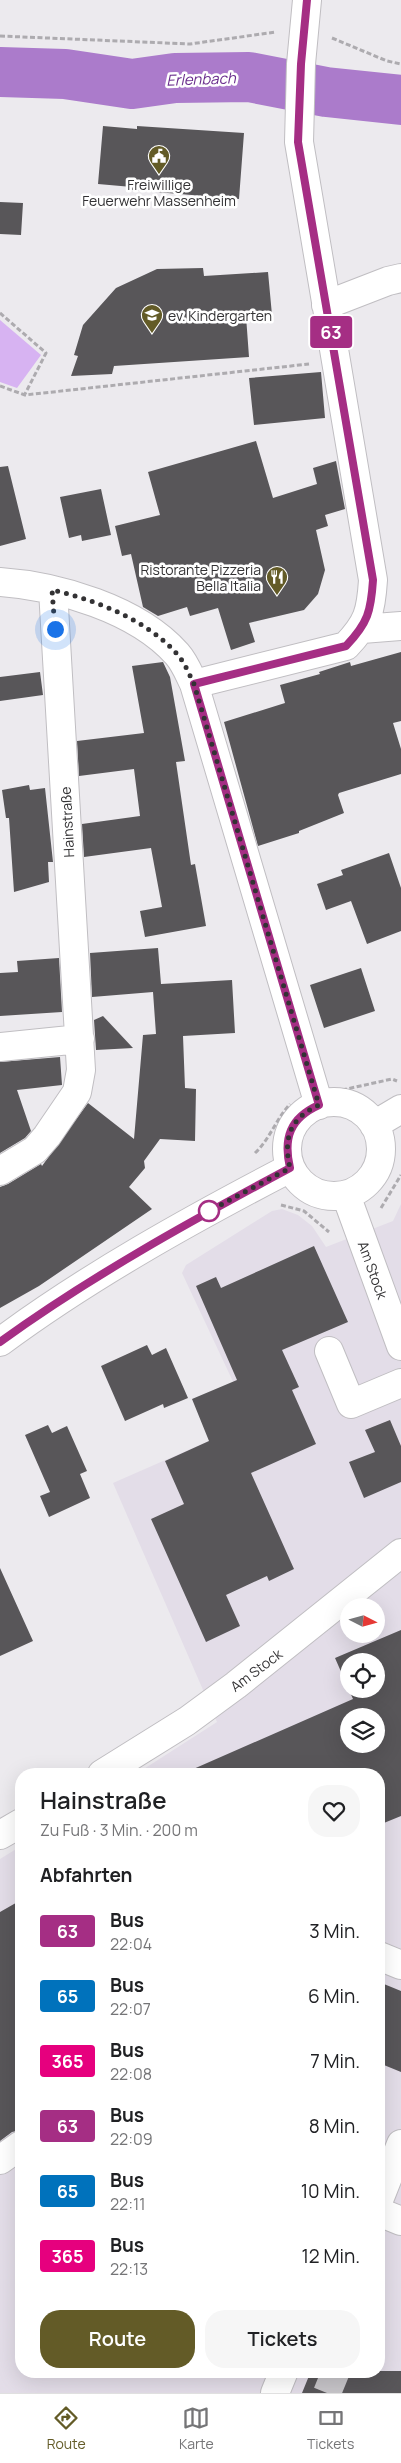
<!DOCTYPE html>
<html lang="de">
<head>
<meta charset="utf-8">
<style>
	body { margin:0; font-family:Manrope,sans-serif; background:#f6f6f6; color:#202124; height:100vh; display:flex; flex-direction:column; font-size:19px; white-space:nowrap }
	* { box-sizing:border-box; margin:0 }
	p { font-size:16px; color:#757577 }
	.icon { flex:none; width:28px; height:28px; fill:none; stroke:currentColor; stroke-width:2; stroke-linecap:round; stroke-linejoin:round }
	.map { position:relative; flex:1; overflow:hidden }
	.drawer { position:absolute; left:15px; top:1768px; width:370px; height:610px; display:flex; flex-direction:column; background:#fff; border-radius:20px; box-shadow:0 5px 20px #0002 }
	.drawer>* { flex:none }
	.badge { padding:0 10px; border-radius:4px; font-size:18px; line-height:32px }
	.needle { width:32px; rotate:96deg }
	.tools { position:absolute; left:340px; top:1598px; display:grid; gap:10px }
	.tools a { display:grid; place-items:center; width:45px; height:45px; border-radius:50%; background:#fff; box-shadow:0 5px 20px #0002; font-size:25px }
	.you { position:absolute; width:25px; height:25px; margin:-12px; border:4px solid #fff; border-radius:50%; background:#1a73e8; box-shadow:0 0 0 8px #1a73e833 }
	.map>.badge { position:absolute; translate:-50% -50%; box-shadow:0 0 0 2px #fff }
	h2 { padding:0 25px; font-size:19px; line-height:45px }
	.round { display:grid; place-items:center; flex:none; width:52px; height:52px; border-radius:20px; background:#f6f6f6 }
	.headline { display:flex; align-items:center; justify-content:space-between; height:85px; padding:0 25px }
	h1 { font-size:24px; font-weight:600; line-height:38px }
	.cta { display:flex; gap:10px; margin-top:auto; padding:10px 25px }
	.cta a { flex:1; height:58px; border-radius:20px; background:#635b27; color:#fff; font-size:20px; font-weight:600; line-height:58px; text-align:center }
	.cta a+a { background:#f6f6f6; color:#202124 }
	ul { padding:0; list-style:none }
	li { display:flex; align-items:center; gap:15px; height:65px; padding:0 25px }
	li div { flex:1 }
	li b { display:block; font-size:19px }
	li em { font-style:normal }
	li .badge { min-width:55px; font-weight:700; text-align:center }
	.dock { display:flex; justify-content:space-around; align-items:center; height:70px; border-top:1px solid #e0e0e0; background:#fff; font-size:14px; color:#757577 }
	.dock a { display:grid; justify-items:center; gap:2px }
	.dock .current { color:#635b27 }
	.map>svg:first-child { display:block }
	.built { fill:#e3dde8; fill-rule:evenodd }
	.green { fill:#d7b3f2 }
	.lines { fill:none; stroke-linecap:round; stroke-linejoin:round }
	.river { stroke:#ab7bcb; stroke-width:50 }
	.building { fill:#585659; fill-rule:evenodd }
	.minor-tunnel { stroke:#c7c5c9; stroke-width:28; stroke-dasharray:28 14; stroke-linecap:butt }
	.minor-casing { stroke:#c0bec2; stroke-width:30 }
	.path { stroke:#adabaf; stroke-width:3; stroke-dasharray:5 2.5; stroke-linecap:butt }
	.minor { stroke:#fff; stroke-width:28 }
	.line-casing { stroke:#fff; stroke-width:11 }
	.line { stroke:#a52e84; stroke-width:8 }
	.walk { stroke:#333234; stroke-width:5; stroke-dasharray:0 9 }
	.stop-dot { fill:#fff; stroke:#a52e84; stroke-width:2.5 }
	.labels { text-anchor:middle; dominant-baseline:central; stroke-width:5; stroke-linejoin:round; paint-order:stroke }
	.poi-label { font-size:14px; fill:#333234; stroke:#fff }
	.street-label { font-size:14px; fill:#333234; stroke:#fff }
	.water-label { font-size:15px; font-style:italic; fill:#692c8c; stroke:#fff }
</style>
</head>
<body>
<div class="map">
<svg width="401" height="2393" viewBox="0 0 401 2393">
	<rect width="100%" height="100%" fill="#eceaee"/>
	<path class="built" d="M 401,1204 L 401,2393 L 0,2393 L 0,1859 L 21,1846 L 21,2371 L 379,2371 L 379,1774 L 136,1774 L 217,1722 L 113,1483 L 252,1422 L 182,1273 L 186,1265 L 272,1211 L 282,1209 L 298,1215 L 312,1226 L 326,1247 L 393,1221 ZM 349,1606 L 376,1606 L 376,1634 L 349,1634 ZM 349,1661 L 376,1661 L 376,1689 L 349,1689 ZM 349,1716 L 376,1716 L 376,1744 L 349,1744 Z"/>
	<path class="green" d="M 0,320 L 41,355 L 17,388 L 0,382 Z"/>
	<g class="lines">
		<path class="river" d="M 0,72 L 65,74 L 132,84 L 175,78 L 249,77 L 326,92 L 401,100"/>
	</g>
	<path class="building" d="M 103,126 L 137,129 L 137,126 L 244,133 L 239,199 L 132,190 L 132,187 L 98,184 Z
		M 0,202 L 23,203 L 21,235 L 0,234 Z
		M 203,268 L 204,276 L 268,272 L 272,315 L 246,316 L 249,357 L 114,366 L 112,374 L 71,376 L 78,356 L 74,355 L 83,325 L 116,288 L 157,269 Z
		M 321,372 L 325,418 L 254,425 L 249,378 Z
		M 256,441 L 273,498 L 317,484 L 313,468 L 336,461 L 345,509 L 325,515 L 328,526 L 316,530 L 325,570 L 318,594 L 304,610 L 249,623 L 255,642 L 231,650 L 218,608 L 190,616 L 187,607 L 158,616 L 143,607 L 131,554 L 122,556 L 115,526 L 160,515 L 148,472 Z
		M 8,466 L 26,539 L 0,546 L 0,467 Z
		M 101,489 L 111,535 L 82,541 L 81,535 L 69,538 L 60,497 Z
		M 401,652 L 401,721 L 393,723 L 401,749 L 401,774 L 339,793 L 338,795 L 344,813 L 299,831 L 299,833 L 258,846 L 224,722 L 285,703 L 280,685 L 320,674 L 319,672 L 350,662 L 351,666 Z
		M 163,662 L 170,677 L 185,761 L 176,762 L 191,865 L 195,864 L 206,926 L 145,937 L 140,911 L 162,907 L 151,848 L 84,857 L 82,824 L 140,816 L 134,769 L 79,776 L 77,741 L 144,733 L 132,666 Z
		M 40,672 L 43,695 L 0,701 L 0,677 Z
		M 29,785 L 30,790 L 45,788 L 53,862 L 48,862 L 49,882 L 14,892 L 9,818 L 6,818 L 2,790 Z
		M 389,853 L 401,888 L 401,931 L 367,944 L 351,901 L 326,910 L 317,884 L 343,875 L 341,870 Z
		M 158,948 L 161,984 L 232,980 L 235,1033 L 183,1036 L 185,1088 L 196,1089 L 195,1141 L 160,1139 L 144,1161 L 145,1168 L 129,1187 L 152,1209 L 39,1286 L 0,1308 L 0,1187 L 8,1184 L 41,1164 L 42,1166 L 88,1103 L 134,1139 L 143,1035 L 156,1034 L 153,992 L 92,997 L 90,953 Z
		M 59,958 L 62,1012 L 0,1016 L 0,973 L 18,972 L 17,961 Z
		M 361,968 L 375,1011 L 324,1028 L 310,985 Z
		M 103,1016 L 133,1048 L 96,1050 L 94,1020 Z
		M 60,1057 L 62,1085 L 17,1090 L 31,1131 L 25,1138 L 0,1153 L 0,1062 Z
		M 314,1246 L 348,1322 L 282,1350 L 299,1387 L 292,1390 L 316,1444 L 251,1473 L 294,1569 L 269,1581 L 267,1576 L 226,1595 L 240,1626 L 206,1642 L 151,1519 L 184,1504 L 165,1461 L 209,1441 L 192,1399 L 237,1380 L 196,1286 L 216,1277 L 221,1288 Z
		M 147,1345 L 152,1355 L 166,1348 L 188,1398 L 164,1408 L 163,1404 L 125,1421 L 101,1366 Z
		M 390,1420 L 401,1446 L 401,1482 L 364,1498 L 349,1462 L 375,1452 L 365,1430 Z
		M 48,1425 L 52,1433 L 67,1426 L 87,1471 L 80,1474 L 90,1498 L 49,1517 L 40,1496 L 50,1492 L 25,1435 Z
		M 0,1568 L 33,1641 L 0,1656 Z
		M 401,1630 L 401,1816 L 379,1825 L 379,1774 L 182,1774 L 353,1699 L 335,1658 ZM 349,1661 L 376,1661 L 376,1689 L 349,1689 ZM 349,1716 L 376,1716 L 376,1744 L 349,1744 Z
		M 21,1900 L 21,2130 L 12,2132 L 0,2141 L 0,1912 Z
		M 379,1982 L 401,1991 L 401,2072 L 379,2063 Z
		M 311,2371 L 401,2371 L 401,2393 L 302,2393 Z"/>
	<g class="lines">
		<path class="minor-tunnel" d="M 327,2393 L 336,2371"/>
		<g class="minor-casing">
			<path id="minor" d="M 326,305 L 388,281 L 401,278
				M 0,582 C 58,586 137,609 177,654 C 185,663 189,674 194,684 L 319,1105
				M 362,629 L 401,626
				M 194,684 L 346,646 C 368,623 371,612 373,580 L 299,142 L 301,64 L 307,0
				M 0,1047 L 80,1039
				M287 1149a47 47 0 1 1 94 0a47 47 0 1 1-94 0Z
				M 374,1125 L 401,1109
				M 0,1171 L 35,1150 L 47,1136 L 77,1092 L 81,1070 L 53,590
				M 346,1195 L 401,1346
				M 0,1342 C 89,1276 192,1219 290,1168
				M 329,1351 L 351,1404 L 401,1383
				M 102,1774 L 187,1721 L 236,1685 L 401,1553
				M 0,1835 L 21,1823
				M 379,1956 L 401,1965
				M 0,2160 L 21,2145
				M 379,2200 L 401,2144
				M 379,2212 L 401,2221
				M 275,2393 L 284,2371"/>
		</g>
		<path class="path" d="M 0,36 L 190,44 L 276,32
			M 332,38 L 387,61 L 401,64
			M 0,313 L 46,353 L 25,394
			M 0,386 L 25,395 L 309,364
			M 342,1090 L 392,1079 L 397,1081
			M 255,1153 C 270,1139 276,1119 290,1104
			M 281,1205 L 304,1211 L 329,1232
			M 381,1208 L 401,1175"/>
		<use href="#minor" class="minor"/>
	</g>
	<g class="lines">
		<g class="line-casing">
			<path id="line" d="M 0,1342 C 91,1276 191,1221 290,1168 C 283,1138 290,1118 319,1105 L 194,684 L 346,646 C 368,623 371,611 373,580 L 298,142 L 301,64 L 307,0"/>
		</g>
		<use href="#line" class="line"/>
		<path class="walk" d="M 55,629 L 52,590 C 96,600 147,620 177,654 C 185,663 189,674 194,684 L 319,1105 C 290,1118 283,1138 290,1168 L 209,1211"/>
	</g>
	<defs>
		<g id="civic-pin" transform="scale(1.125)"><path d="M0 17L-7.5 6A9.5 9.5 0 1 1 7.5 6Z" fill="#635b27" stroke="#fff"/><path d="M-.6-6.5H3V-4.5H.6V-3L4-1V1h2V6H-6V1h2V-1L-.6-3ZM-1.2 2.5V6h2.4V2.5Z" fill="#fff"/></g>
		<g id="school-pin" transform="scale(1.125)"><path d="M0 17L-7.5 6A9.5 9.5 0 1 1 7.5 6Z" fill="#635b27" stroke="#fff"/><path d="M0-5L7-2L0 1L-7-2ZM-4 1L0 2.5L4 1V4Q0 6-4 4Z" fill="#fff"/></g>
		<g id="restaurant-pin" transform="scale(1.125)"><path d="M0 17L-7.5 6A9.5 9.5 0 1 1 7.5 6Z" fill="#635b27" stroke="#fff"/><path d="M-5-6h1v4h1v-4h1v4h1v-4h1v5L-1.5 .5V6h-2V.5L-5-1ZM5-6V6H3V1.5H1.5Q1.5-4 5-6Z" fill="#fff"/></g>
	</defs>
	<g fill-rule="evenodd">
		<use href="#civic-pin" x="159" y="156"/>
		<use href="#school-pin" x="152" y="315"/>
		<use href="#restaurant-pin" x="277" y="577"/>
	</g>
	<circle class="stop-dot" cx="209" cy="1211" r="10"/>
	<g class="labels">
		<g class="poi-label">
			<text x="159" y="184">Freiwillige<tspan x="159" dy="16">Feuerwehr Massenheim</tspan></text>
			<text x="168" y="315" text-anchor="start">ev. Kindergarten</text>
			<text x="261" y="569" text-anchor="end">Ristorante Pizzeria<tspan x="261" dy="16">Bella Italia</tspan></text>
		</g>
		<g class="street-label">
			<text transform="translate(67 822) rotate(-93)">Hainstraße</text>
			<text transform="translate(373 1270) rotate(70)">Am Stock</text>
			<text transform="translate(256 1670) rotate(-37)">Am Stock</text>
		</g>
		<g class="water-label">
			<text transform="translate(201 79) rotate(-2)">Erlenbach</text>
		</g>
	</g>
</svg>
<div class="tools">
<a><svg class="needle" viewBox="-14 -14 28 28"><path d="M0-13l5 13h-10z" fill="#e53935"/><path d="M0 13l5-13h-10z" fill="#757577"/></svg></a>
<a><svg class="icon" aria-label="locate" viewBox="0 0 24 24"><circle cx="12" cy="12" r="6"/><path d="M12 2v4M12 18v4M2 12h4M18 12h4"/></svg></a>
<a><svg class="icon" aria-label="layers" viewBox="0 0 24 24"><path d="M12 4l9 5-9 5-9-5zM3 14l9 5 9-5"/></svg></a>
</div>
<div class="you" style="left:55px;top:629px"></div>
<b class="badge" style="left:331px;top:332px;background:#a52e84;color:#fff">63</b>
<section class="drawer">
<div class="headline"><div><h1>Hainstraße</h1><p>Zu Fuß · 3 Min. · 200 m</p></div><a class="round"><svg class="icon" aria-label="heart" viewBox="0 0 24 24"><path d="M12 20l-8-8c-3-5 5-10 8-4 3-6 11-1 8 4z"/></svg></a></div>
<h2>Abfahrten</h2>
<ul>
<li><span class="badge" style="background:#a52e84;color:#fff">63</span><div><b>Bus</b><p>22:04</p></div><em>3 Min.</em></li>
<li><span class="badge" style="background:#0072bc;color:#fff">65</span><div><b>Bus</b><p>22:07</p></div><em>6 Min.</em></li>
<li><span class="badge" style="background:#e6007e;color:#fff">365</span><div><b>Bus</b><p>22:08</p></div><em>7 Min.</em></li>
<li><span class="badge" style="background:#a52e84;color:#fff">63</span><div><b>Bus</b><p>22:09</p></div><em>8 Min.</em></li>
<li><span class="badge" style="background:#0072bc;color:#fff">65</span><div><b>Bus</b><p>22:11</p></div><em>10 Min.</em></li>
<li><span class="badge" style="background:#e6007e;color:#fff">365</span><div><b>Bus</b><p>22:13</p></div><em>12 Min.</em></li>
</ul>
<div class="cta"><a>Route</a><a>Tickets</a></div>
</section>
</div>
<nav class="dock">
<a class="current"><svg class="icon" aria-label="directions" viewBox="0 0 24 24"><path d="M12 3l9 9-9 9-9-9zM9 14v-3h6M13 9l2 2-2 2"/></svg>Route</a>
<a><svg class="icon" aria-label="map" viewBox="0 0 24 24"><path d="M3 6l6-2 6 2 6-2v14l-6 2-6-2-6 2zM9 4v14M15 6v14"/></svg>Karte</a>
<a><svg class="icon" aria-label="tickets" viewBox="0 0 24 24"><path d="M3 7h18v10H3zM15 7v10"/></svg>Tickets</a>
</nav>
</body>
</html>
